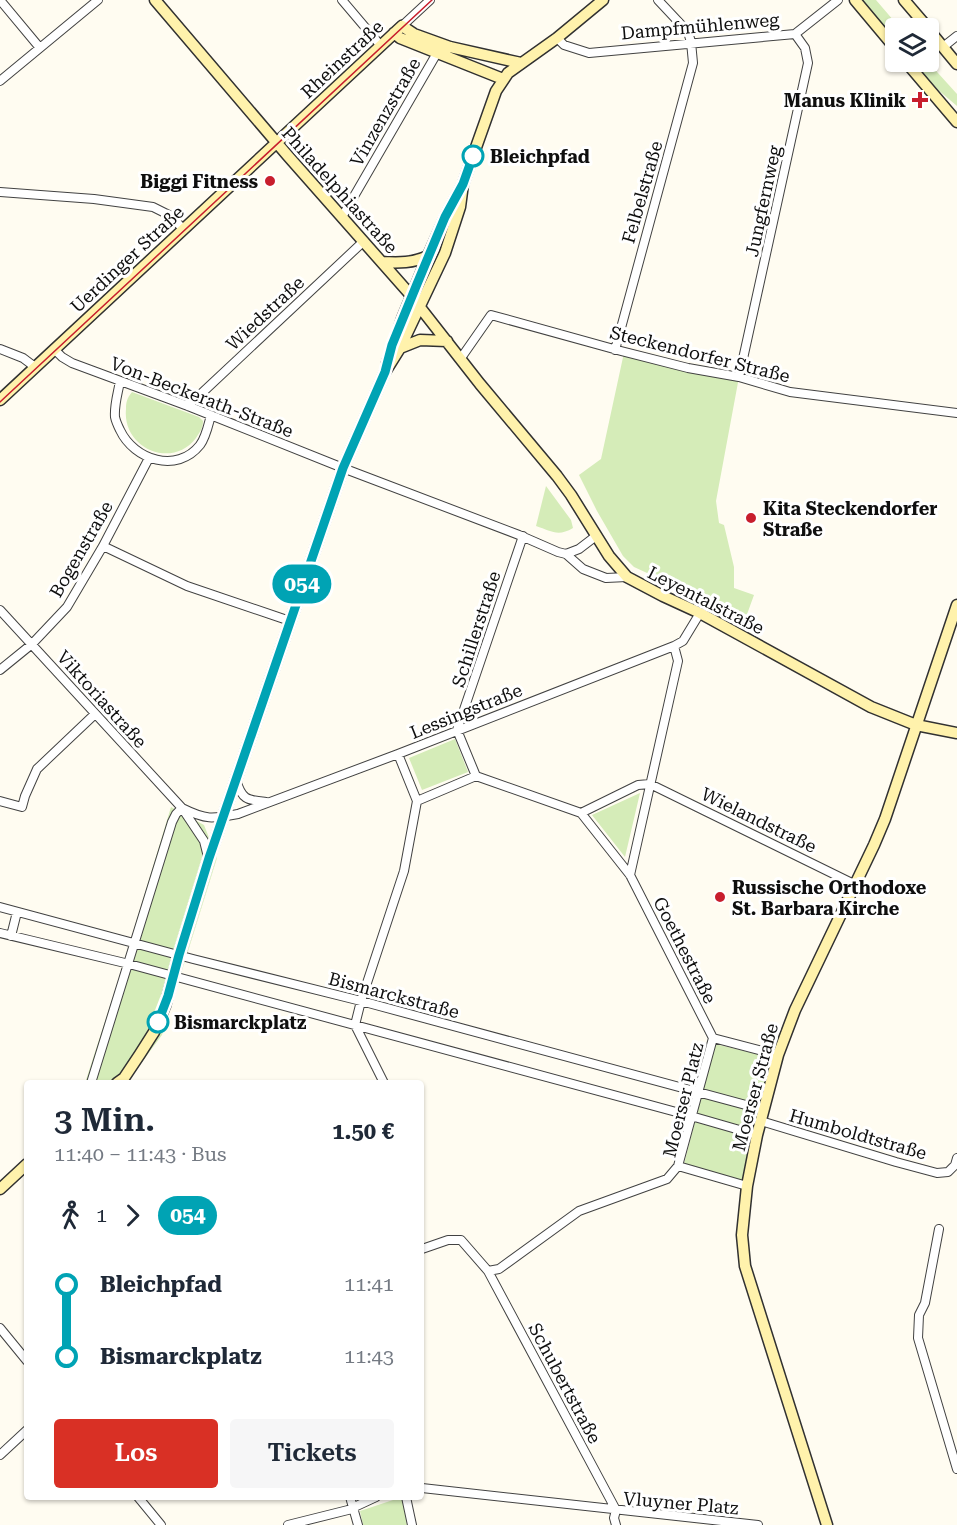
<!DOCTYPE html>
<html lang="de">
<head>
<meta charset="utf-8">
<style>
	body { margin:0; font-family:"Roboto Serif",serif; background:#f6f6f7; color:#1f2937; height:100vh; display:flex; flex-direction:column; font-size:22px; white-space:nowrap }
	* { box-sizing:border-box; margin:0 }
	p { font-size:20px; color:#747a83 }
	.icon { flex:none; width:33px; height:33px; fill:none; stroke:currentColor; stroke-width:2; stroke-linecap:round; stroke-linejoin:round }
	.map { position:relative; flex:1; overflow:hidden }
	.drawer { position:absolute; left:24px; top:1080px; width:400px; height:420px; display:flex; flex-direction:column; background:#fff; border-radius:6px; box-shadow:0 2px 4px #0004 }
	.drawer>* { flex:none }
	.badge { padding:0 12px; border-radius:20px; font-size:21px; line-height:39px }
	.controls { position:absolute; left:885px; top:18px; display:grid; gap:12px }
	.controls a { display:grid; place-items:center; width:54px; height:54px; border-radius:6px; background:#fff; box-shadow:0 2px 4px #0004; font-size:30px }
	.map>.badge { position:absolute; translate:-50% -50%; box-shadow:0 0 0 3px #fff }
	.legs { display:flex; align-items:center; gap:9px; height:66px; padding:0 30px; font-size:20px }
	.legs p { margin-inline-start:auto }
	.head { display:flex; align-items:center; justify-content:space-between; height:102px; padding:0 30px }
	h1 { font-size:33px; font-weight:600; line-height:45px }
	.button { display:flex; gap:12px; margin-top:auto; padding:12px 30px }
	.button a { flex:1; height:69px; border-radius:6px; background:#d93025; color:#fff; font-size:24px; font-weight:600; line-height:69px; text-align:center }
	.button a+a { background:#f6f6f7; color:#1f2937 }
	ul { padding:0 30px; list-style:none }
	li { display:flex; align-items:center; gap:21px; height:72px; font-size:22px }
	li i { display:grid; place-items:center; width:9px; height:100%; margin:0 8px; background:currentColor }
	li i::after { content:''; width:15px; height:15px; margin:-8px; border:4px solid; border-radius:50%; background:#fff }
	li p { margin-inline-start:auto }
	li:first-child i { background:linear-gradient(#0000 50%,currentColor 0) }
	li:last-child i { background:linear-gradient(currentColor 50%,#0000 0) }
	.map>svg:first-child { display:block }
	.green { fill:#d5ecb8 }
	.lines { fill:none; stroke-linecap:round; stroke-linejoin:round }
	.street-casing { stroke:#424242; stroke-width:10 }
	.secondary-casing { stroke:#313131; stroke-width:13 }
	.street { stroke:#fff; stroke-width:8 }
	.secondary { stroke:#fff2ac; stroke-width:10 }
	.tram { stroke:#c81e2d; stroke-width:1.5 }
	.line-1-casing { stroke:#fff; stroke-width:14 }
	.line-1 { stroke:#00a3b4; stroke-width:9 }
	.poi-dot { fill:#c81e2d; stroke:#fff; stroke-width:2 }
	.stop-1-dot { fill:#fff; stroke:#00a3b4; stroke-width:3 }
	.labels { text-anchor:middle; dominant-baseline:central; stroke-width:6; stroke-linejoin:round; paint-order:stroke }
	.street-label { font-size:18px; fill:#0f0f0f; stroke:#fff }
	.poi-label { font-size:18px; font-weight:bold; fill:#0f0f0f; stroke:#fff; text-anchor:end }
	.stop-label { font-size:18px; font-weight:bold; fill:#0f0f0f; stroke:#fff; text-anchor:start }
</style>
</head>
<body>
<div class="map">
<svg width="957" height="1525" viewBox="0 0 957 1525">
	<rect width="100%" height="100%" fill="#fffcf1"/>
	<path class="green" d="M 862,0 L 876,0 L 900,28 L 896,28 L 895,40 Z
		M 914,62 L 928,62 L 957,94 L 957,106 L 937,89 Z
		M 625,348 L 739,377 L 716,501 L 719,523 L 724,525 L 734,567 L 734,588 L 754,595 L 746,617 L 721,607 L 634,567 L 623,556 L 597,511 L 579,475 L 601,459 Z
		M 132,392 L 199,417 L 203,421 C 203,428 200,432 196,438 C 172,470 122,448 126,409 C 126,402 127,398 132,392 Z
		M 546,486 L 571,520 L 573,528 C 558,537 551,531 536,526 Z
		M 455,739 L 468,772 L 422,790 L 409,758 Z
		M 640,793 L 625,857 L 592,815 Z
		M 171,807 L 204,825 L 217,858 L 162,1035 L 128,1081 L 129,1083 L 85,1083 L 121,972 Z
		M 715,1044 L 773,1058 L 754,1123 L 745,1181 L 684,1164 Z
		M 402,1497 L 407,1525 L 363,1525 L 360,1511 Z"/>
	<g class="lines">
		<g class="street-casing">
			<path id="street" d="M 0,0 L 40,48
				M 342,0 L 381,46
				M 402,26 L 430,0
				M 557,38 L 564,45 L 589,53 L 795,34 L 838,0
				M 943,47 L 957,36
				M 0,81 L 98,0
				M 0,192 L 94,199 L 153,207 L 171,216 L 183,229
				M 342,217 L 437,53
				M 0,349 L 23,358 L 35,367
				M 54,349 L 62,357 L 72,363 L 188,406 L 348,470 L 519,535 L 558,552 L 566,554 L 583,569 L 606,578 L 627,577
				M 615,350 L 693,63 L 691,42 L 688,32 L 658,0
				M 461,358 L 491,315 L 621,351 L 688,368 L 739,377 L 790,392 L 957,413
				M 739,377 L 808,63 L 805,48 L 795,34
				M 120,381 C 118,393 114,405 115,417 C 116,422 118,426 120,430 C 134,460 177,474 200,445 C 206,437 208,426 211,415
				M 188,406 L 364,241
				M 103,546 L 187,586 L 290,621
				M 566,554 L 579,549 L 596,536
				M 0,610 L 182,808 L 204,841 L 208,857
				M 0,670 L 32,644 L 67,607 L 103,546 L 149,458
				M 398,754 L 417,801 L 476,776 L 457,730 L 523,536
				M 476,776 L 581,813
				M 236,780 C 242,800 247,800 266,802
				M 0,801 L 22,807 L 25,796 L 37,769 L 95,714
				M 182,808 C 206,820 212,819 238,814 L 398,754 L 674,646 L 683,641 L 700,613
				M 581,813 L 638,785 L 650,784 L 854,884
				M 581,813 L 630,875 L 713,1038
				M 630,875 L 678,661 L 674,646
				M 0,907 L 193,959 L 361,1001 L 764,1110
				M 0,933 L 129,964 L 691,1116 L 757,1135
				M 11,936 L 17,912
				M 713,1038 L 778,1055
				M 91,1083 L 172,822 L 176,814 L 182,808
				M 384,1083 L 355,1025 L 361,1001 L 404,871 L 417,801
				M 761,1121 L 896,1162 L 937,1173 L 948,1172 L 955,1165 L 957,1158
				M 678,1166 L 747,1186
				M 939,1229 L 925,1303 L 919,1315 L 918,1338 L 957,1469
				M 422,1249 L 448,1240 L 461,1240 L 488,1271 L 499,1269 L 579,1211 L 667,1179 L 678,1166 L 713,1038
				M 488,1271 L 616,1510
				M 0,1328 L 27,1361
				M 0,1455 L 27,1430
				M 422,1488 L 758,1525
				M 138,1497 L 161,1525
				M 350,1497 L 358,1525
				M 406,1497 L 412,1525
				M 288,1525 L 348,1510 L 376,1497
				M 616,1525 L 614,1518 L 616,1510"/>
		</g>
		<g class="secondary-casing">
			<path id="secondary" d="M 155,0 L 288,156 L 408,292 L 480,384 L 557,476 L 571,495 L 609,556 L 627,577 L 663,596 L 700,613 L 871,707 L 916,725 L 957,733
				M 855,0 L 896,49
				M 904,0 L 928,28
				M 928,29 L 957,64
				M 394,33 L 400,38 L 503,79
				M 906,62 L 957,122
				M 382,262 C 399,263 413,263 428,256
				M 400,348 L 420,340 L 447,341
				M 387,363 L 402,319 L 428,256 L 445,217 L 463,184 L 496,91 L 508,73 L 557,38 L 603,0
				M 0,400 L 402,26 L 414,34 L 450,47 L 521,63
				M 117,1083 L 124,1078 L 140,1054 L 154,1032 L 165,1006 L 179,955 L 209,858 L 343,468 L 385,372 L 400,348 L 445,253 L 460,207 L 463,184
				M 0,1189 L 27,1164
				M 827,1525 L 745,1266 L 742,1235 L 747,1186 L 757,1135 L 778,1055 L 795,1010 L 874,845 L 885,819 L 957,605"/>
		</g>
		<use href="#street" class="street"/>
		<use href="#secondary" class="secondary"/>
		<path class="tram" d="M 0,402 L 432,0"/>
	</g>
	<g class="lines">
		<g class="line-1-casing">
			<path id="line-1" d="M 158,1022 L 168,996 L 179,955 L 209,858 L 343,468 L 385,372 L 392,345 L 417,284 L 445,217 L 463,184 L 473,156"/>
		</g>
		<use href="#line-1" class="line-1"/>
	</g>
	<g class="poi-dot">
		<path d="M917 91h6v6h6v6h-6v6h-6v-6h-6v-6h6z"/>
		<circle cx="270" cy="181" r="6"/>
		<circle cx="751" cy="518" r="6"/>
		<circle cx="720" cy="897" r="6"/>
	</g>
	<g class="stop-1-dot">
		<circle cx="473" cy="156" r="10"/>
		<circle cx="158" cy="1022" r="10"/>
	</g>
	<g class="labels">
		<g class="street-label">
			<text transform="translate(700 26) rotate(-5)">Dampfmühlenweg</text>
			<text transform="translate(342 59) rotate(-43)">Rheinstraße</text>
			<text transform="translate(385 112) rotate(-60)">Vinzenzstraße</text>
			<text transform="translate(340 190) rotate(48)">Philadelphiastraße</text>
			<text transform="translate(642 192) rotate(-74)">Felbelstraße</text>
			<text transform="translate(763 201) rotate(-78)">Jungfernweg</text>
			<text transform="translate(127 259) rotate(-43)">Uerdinger Straße</text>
			<text transform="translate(265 313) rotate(-43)">Wiedstraße</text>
			<text transform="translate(700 354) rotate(14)">Steckendorfer Straße</text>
			<text transform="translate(202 397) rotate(21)">Von-Beckerath-Straße</text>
			<text transform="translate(81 549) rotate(-60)">Bogenstraße</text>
			<text transform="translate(706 600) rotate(27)">Leyentalstraße</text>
			<text transform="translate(476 629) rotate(-72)">Schillerstraße</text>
			<text transform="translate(102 699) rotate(48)">Viktoriastraße</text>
			<text transform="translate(466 711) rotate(-22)">Lessingstraße</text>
			<text transform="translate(759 820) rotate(26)">Wielandstraße</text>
			<text transform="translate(685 950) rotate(63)">Goethestraße</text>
			<text transform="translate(394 995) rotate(15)">Bismarckstraße</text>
			<text transform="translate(755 1087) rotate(-75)">Moerser Straße</text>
			<text transform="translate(683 1100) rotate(-76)">Moerser Platz</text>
			<text transform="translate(858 1134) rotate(16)">Humboldtstraße</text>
			<text transform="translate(565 1383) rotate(62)">Schubertstraße</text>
			<text transform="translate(681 1503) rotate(5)">Vluyner Platz</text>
		</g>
		<g class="poi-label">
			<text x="906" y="100">Manus Klinik</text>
			<text x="258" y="181">Biggi Fitness</text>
			<text x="763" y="508" text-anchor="start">Kita Steckendorfer<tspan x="763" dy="21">Straße</tspan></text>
			<text x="732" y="887" text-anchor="start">Russische Orthodoxe<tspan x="732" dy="21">St. Barbara Kirche</tspan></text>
		</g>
		<g class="stop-label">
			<text x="490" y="156">Bleichpfad</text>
			<text x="174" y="1022">Bismarckplatz</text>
		</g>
	</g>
</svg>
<div class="controls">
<a><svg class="icon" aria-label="layers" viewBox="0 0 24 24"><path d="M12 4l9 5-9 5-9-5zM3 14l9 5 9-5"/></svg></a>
</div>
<b class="badge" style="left:302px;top:584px;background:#00a3b4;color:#fff">054</b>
<section class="drawer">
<div class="head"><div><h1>3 Min.</h1><p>11:40 – 11:43 · Bus</p></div><b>1.50 €</b></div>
<div class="legs"><svg class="icon" aria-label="walk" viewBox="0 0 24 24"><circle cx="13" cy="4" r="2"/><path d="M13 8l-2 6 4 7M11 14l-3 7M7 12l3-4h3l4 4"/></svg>1<svg class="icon" aria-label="forward" viewBox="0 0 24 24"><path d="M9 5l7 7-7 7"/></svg><b class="badge" style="background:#00a3b4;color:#fff">054</b></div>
<ul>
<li><i style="color:#00a3b4"></i><b>Bleichpfad</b><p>11:41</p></li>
<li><i style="color:#00a3b4"></i><b>Bismarckplatz</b><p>11:43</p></li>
</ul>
<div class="button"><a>Los</a><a>Tickets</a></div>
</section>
</div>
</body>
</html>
